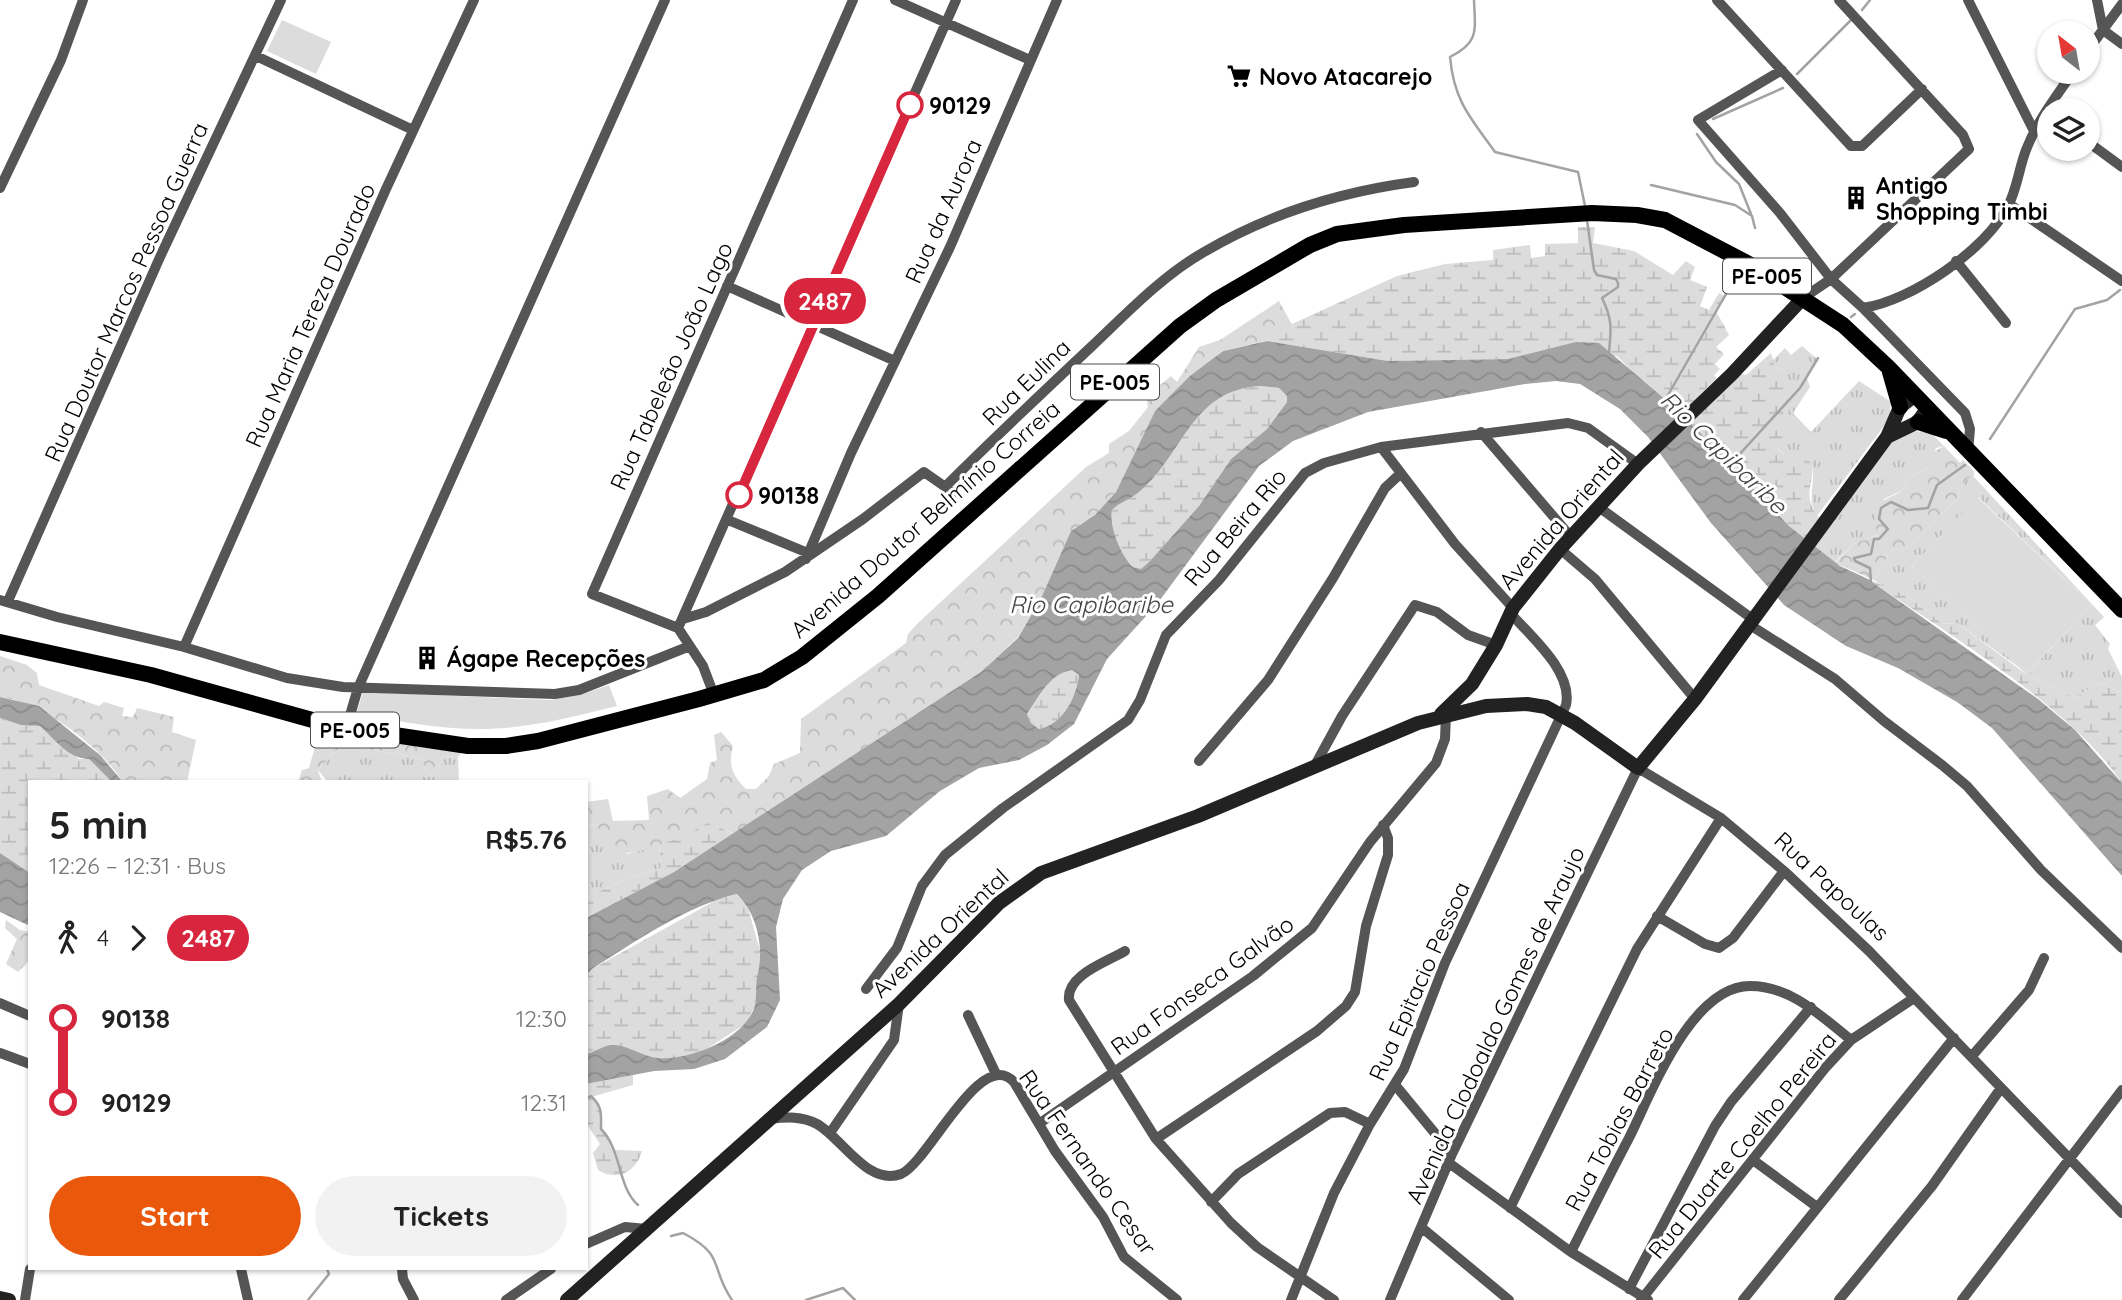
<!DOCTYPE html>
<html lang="en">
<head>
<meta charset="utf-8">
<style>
	body { margin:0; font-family:Quicksand,sans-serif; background:#f2f2f2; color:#222; height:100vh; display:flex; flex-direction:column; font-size:26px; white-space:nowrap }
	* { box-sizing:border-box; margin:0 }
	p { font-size:23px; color:#767676 }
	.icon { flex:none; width:38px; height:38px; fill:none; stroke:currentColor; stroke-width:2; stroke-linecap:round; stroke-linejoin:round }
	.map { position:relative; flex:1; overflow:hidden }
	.panel { position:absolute; left:28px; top:780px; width:560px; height:490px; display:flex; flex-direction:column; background:#fff; border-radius:0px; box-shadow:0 2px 5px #0004 }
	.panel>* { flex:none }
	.badge { padding:0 14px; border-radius:23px; font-size:24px; line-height:46px }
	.needle { width:46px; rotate:329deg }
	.fabs { position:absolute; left:2037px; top:21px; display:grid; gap:14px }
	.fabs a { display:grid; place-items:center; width:63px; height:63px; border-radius:50%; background:#fff; box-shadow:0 2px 5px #0004; font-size:35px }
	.map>.badge { position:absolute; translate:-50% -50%; box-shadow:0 0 0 4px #fff }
	.legs { display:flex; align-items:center; gap:10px; height:77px; padding:0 21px; font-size:23px }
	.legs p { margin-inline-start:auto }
	.headline { display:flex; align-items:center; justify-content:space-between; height:119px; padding:0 21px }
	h1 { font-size:38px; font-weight:700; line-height:52px }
	.action { display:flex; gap:14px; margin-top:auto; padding:14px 21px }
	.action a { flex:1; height:80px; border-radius:42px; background:#ea580c; color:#fff; font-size:28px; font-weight:700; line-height:80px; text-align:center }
	.action a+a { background:#f2f2f2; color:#222 }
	ul { padding:0 21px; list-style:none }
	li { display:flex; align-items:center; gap:24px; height:84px; font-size:26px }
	li i { display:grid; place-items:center; width:10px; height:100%; margin:0 9px; background:currentColor }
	li i::after { content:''; width:18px; height:18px; margin:-9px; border:5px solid; border-radius:50%; background:#fff }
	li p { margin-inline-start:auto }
	li:first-child i { background:linear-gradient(#0000 50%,currentColor 0) }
	li:last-child i { background:linear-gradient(currentColor 50%,#0000 0) }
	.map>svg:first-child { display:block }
	.grass { fill:url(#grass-tufts) }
	.forest { fill:url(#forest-crowns) }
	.wetland { fill:url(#wetland-marsh) }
	.park { fill:#dcdcdc }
	.water { fill:url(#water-waves); fill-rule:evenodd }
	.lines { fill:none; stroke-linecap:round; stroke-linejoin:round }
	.stream { stroke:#a3a3a3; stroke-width:2.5 }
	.street { stroke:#555; stroke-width:10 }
	.secondary { stroke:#222; stroke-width:14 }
	.primary { stroke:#000; stroke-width:16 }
	.line-1-casing { stroke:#fff; stroke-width:16 }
	.line-1 { stroke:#d7263d; stroke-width:10 }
	.stop-1-dot { fill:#fff; stroke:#d7263d; stroke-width:3.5 }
	.labels { text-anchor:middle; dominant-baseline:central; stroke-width:6; stroke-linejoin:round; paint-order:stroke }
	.shield { fill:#fff; stroke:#4c4c4c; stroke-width:2 }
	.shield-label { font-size:21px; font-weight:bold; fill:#000 }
	.poi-label { font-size:23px; font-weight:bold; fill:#000; stroke:#fff; text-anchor:start }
	.stop-label { font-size:23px; font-weight:bold; fill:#000; stroke:#fff; text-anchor:start }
	.street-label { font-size:23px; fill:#000; stroke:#fff }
	.water-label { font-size:24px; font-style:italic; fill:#444; stroke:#fff }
</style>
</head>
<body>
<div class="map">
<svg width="2122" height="1300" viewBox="0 0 2122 1300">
	<defs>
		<pattern id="grass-tufts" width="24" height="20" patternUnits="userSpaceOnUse" patternTransform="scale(1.75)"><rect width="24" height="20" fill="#dcdcdc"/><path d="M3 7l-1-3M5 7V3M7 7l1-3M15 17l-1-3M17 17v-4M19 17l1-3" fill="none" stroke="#bbb"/></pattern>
		<pattern id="forest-crowns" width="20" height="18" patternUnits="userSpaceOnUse" patternTransform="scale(1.75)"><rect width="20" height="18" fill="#dcdcdc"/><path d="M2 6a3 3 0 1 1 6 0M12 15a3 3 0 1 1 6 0" fill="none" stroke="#bbb"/></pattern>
		<pattern id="wetland-marsh" width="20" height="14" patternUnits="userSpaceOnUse" patternTransform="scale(1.75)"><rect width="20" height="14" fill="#dcdcdc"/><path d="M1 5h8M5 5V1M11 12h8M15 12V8" fill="none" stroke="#bbb"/></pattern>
		<pattern id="water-waves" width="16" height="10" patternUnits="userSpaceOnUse" patternTransform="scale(1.75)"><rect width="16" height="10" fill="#a3a3a3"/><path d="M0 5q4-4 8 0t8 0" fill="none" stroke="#8b8b8b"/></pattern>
	</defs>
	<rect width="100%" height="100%" fill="#fff"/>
	<path class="grass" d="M 1802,346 L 1817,359 L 1807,378 L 1810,387 L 1793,413 L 1811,432 L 1859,381 L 1891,402 L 1889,419 L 1817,516 C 1804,495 1820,478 1809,460 L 1784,455 L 1777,448 L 1788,405 L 1784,369 L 1775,367 L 1771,362 L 1785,348 L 1791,355 Z
		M 1906,430 L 1931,433 L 1944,446 L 1936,448 L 1927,468 L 1908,478 L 1903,490 L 1884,499 L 1877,535 L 1855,543 L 1835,562 L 1815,547 L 1894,436 Z
		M 1974,477 L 2104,617 L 2095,625 L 2110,644 L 2108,649 L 2122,677 L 2122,693 L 2101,682 L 2074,698 L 2030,676 L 2030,670 L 2092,605 L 1978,497 L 1912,566 L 2020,668 L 1957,623 L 1943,624 L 1909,597 L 1889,590 L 1874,580 L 1890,551 L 1910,547 L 1955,501 L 1966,479 Z
		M 342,745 L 421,758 L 428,777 L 437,770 L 443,756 L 458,757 L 459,782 L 328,782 L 318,770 Z
		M 597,824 L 627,854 L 659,845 L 661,868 L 619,882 L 586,898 L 586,825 Z"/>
	<path class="forest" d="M 1279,301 L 1295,330 L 1278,338 L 1222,351 L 1155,411 L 1116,492 L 1095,515 L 1071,531 L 1042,596 L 1018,637 L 981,672 L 734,834 C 707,818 697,833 673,841 C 653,849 630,853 609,856 L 597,824 L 586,825 L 586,802 L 608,799 L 613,821 L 649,820 L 647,796 L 668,789 L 680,798 L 707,779 L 710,763 L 717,760 L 714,735 L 721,732 L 733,746 C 728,765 732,775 746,789 L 756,789 L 769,776 L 774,764 L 800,753 L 801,719 L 906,643 L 908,634 L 917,624 L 1086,467 L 1109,453 L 1109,444 L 1129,431 L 1148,407 L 1146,397 L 1171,376 L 1177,382 L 1199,347 L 1220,340 Z
		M 1944,446 L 1960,463 L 1963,460 L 1974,471 L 1974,477 L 1966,479 L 1955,501 L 1910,547 L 1890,551 L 1874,580 L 1835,563 L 1855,543 L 1877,535 C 1877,529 1874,523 1874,517 C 1875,500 1892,498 1903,490 L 1908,478 L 1927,468 L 1930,454 Z
		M 0,656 L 27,665 L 37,673 L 39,685 L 99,706 L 104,702 L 124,708 L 122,716 L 133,717 L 137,708 L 174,717 L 172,732 L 196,740 L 187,782 L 123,782 C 101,747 41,701 0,697 Z
		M 329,734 L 462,752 L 458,757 L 443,756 L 437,770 L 428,777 L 421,758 L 342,745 L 318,770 L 322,782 L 298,782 L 302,770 L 309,768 L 316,743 Z
		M 6,920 L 20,930 L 30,932 L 30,960 L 18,972 L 6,964 L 17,939 L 5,928 Z"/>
	<path class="wetland" d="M 1578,227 L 1595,227 L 1593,243 L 1634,251 L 1673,275 L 1686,261 L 1695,267 L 1690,280 L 1707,287 L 1700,306 L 1709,310 L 1719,293 L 1726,297 L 1716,311 L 1729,335 L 1716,347 L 1724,354 L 1715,364 L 1720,369 L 1714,375 L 1717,378 L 1681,413 L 1644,384 L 1617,356 L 1540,352 L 1508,359 L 1388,361 L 1267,341 L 1295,330 L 1292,324 L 1397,276 L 1445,264 L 1493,260 L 1493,250 L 1530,245 L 1531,258 L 1545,256 L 1545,244 L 1578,243 Z
		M 1771,353 L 1775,367 L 1784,369 C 1792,393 1791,427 1777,448 L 1784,455 C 1789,453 1794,452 1800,454 C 1823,463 1806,484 1810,500 C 1813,513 1820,519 1830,527 L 1815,547 L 1789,526 L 1688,421 L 1738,373 L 1746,375 Z
		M 1261,386 L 1279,388 L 1287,396 L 1287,402 L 1267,429 L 1231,459 L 1199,506 L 1150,561 L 1141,569 L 1133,567 C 1121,556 1109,527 1112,510 C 1120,502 1131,499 1139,492 C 1184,455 1191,389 1261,386 Z
		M 1868,579 L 1909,597 L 1943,624 L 1957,623 L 2026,674 L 2030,670 L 2030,676 L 2074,698 L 2101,682 L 2122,693 L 2122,783 C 2070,706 1946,633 1868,579 Z
		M 1072,670 L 1079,675 C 1076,698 1063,724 1039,729 L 1031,723 L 1027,714 C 1041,696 1049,674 1072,670 Z
		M 0,718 L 21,725 L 40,726 L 79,759 L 89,759 L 112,782 L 30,782 L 30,873 L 0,853 Z
		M 712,824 L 734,834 L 674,872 L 586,918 L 586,898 L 619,882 L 661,868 L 659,845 C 678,840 693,828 712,824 Z
		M 737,894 L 747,904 L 762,958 L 755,1005 L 747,1023 L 700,1053 L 676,1058 L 655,1058 L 612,1045 L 586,1054 L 586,976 L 592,969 L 718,899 Z
		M 633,1075 L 633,1085 L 591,1097 C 609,1111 596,1117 602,1129 C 605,1137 612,1142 615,1150 L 642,1151 C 636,1172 617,1182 598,1170 L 593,1153 L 600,1144 L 586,1123 L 586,1084 Z"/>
	<path class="park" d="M 282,20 L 331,42 L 316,74 L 267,51 Z
		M 1977,497 L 2092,605 L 2026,674 L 1912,566 Z
		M 609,685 L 617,706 C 573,717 527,729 480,729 C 439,729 398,721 358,715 L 357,711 L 363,692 L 550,700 L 580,695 Z"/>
	<path class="water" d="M 1267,341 L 1388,361 L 1508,359 L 1576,342 L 1599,343 L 1681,413 L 1789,526 L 1840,566 L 1868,579 L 2038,699 L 2075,730 L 2122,783 L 2122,876 L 1992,728 L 1957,702 L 1898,668 L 1846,646 L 1784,605 L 1711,523 L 1648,437 L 1620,409 L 1580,384 L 1556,381 L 1525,384 L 1368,412 L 1293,441 L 1259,466 L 1157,604 L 1107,659 L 1074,724 L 1047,745 L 1019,760 L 979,768 L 940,791 L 886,836 L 831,851 L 802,870 L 783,899 L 776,927 L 780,1000 L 767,1027 L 725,1059 L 694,1069 L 654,1071 L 586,1084 L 586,1054 C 594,1052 603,1046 612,1045 C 627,1044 643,1057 658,1058 C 689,1061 747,1038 755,1005 C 757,995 755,984 758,973 C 764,947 757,913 737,894 C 689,905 634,942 592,969 L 586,976 L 586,918 L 674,872 L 981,672 L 1018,638 L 1042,596 L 1071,531 L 1095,515 L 1116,492 L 1155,411 L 1190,376 L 1223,351 ZM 1261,386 L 1279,388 L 1287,396 L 1287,402 L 1267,429 L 1231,459 L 1199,506 L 1150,561 L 1141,569 L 1133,567 C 1121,556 1109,527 1112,510 C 1120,502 1131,499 1139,492 C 1184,455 1191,389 1261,386 ZM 1072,670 L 1079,675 C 1076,698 1063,724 1039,729 L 1031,723 L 1027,714 C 1040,696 1049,674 1072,670 Z
		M 0,697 L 39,706 L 100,755 L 123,782 L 112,782 L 89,759 C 68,759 55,739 40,726 L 21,725 L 0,718 Z
		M 0,853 L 30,873 L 30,926 L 0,912 Z"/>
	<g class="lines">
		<path class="stream" d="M 1474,0 C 1475,30 1480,42 1450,57 C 1454,101 1470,117 1495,152 L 1578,172 L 1585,206
			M 1862,10 L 1870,0
			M 1797,74 L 1852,19
			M 1713,119 L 1783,88
			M 1697,134 L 1716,162 L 1739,184 L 1751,214
			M 1651,185 L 1735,205 L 1752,216 L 1755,228
			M 1587,220 L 1594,270 L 1597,275 L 1616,279 L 1618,283 L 1618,287 L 1602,298 C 1613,321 1611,328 1609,353
			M 1851,317 L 1855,314
			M 1664,402 L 1737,275
			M 1990,439 L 2075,309 L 2107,300 L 2120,290
			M 1727,468 L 1800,388 L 1818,358
			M 1871,583 L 1870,568 L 1855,561 L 1854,558 L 1871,554 L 1874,539 L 1879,539 L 1888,529 L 1879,519 L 1881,508 L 1891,502 L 1908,510 L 1928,508 L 1937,485 L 1965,465
			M 586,1099 L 591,1096 C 603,1107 601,1115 601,1129 C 622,1150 617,1186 638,1205
			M 671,1236 L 683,1233 C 727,1256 709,1267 732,1300
			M 308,1300 L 329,1274 L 327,1269
			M 806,1300 L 843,1288 L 855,1300"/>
		<path class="street" d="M 895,0 L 1030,60
			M 1717,0 L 1851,146 L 1862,146 L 1922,89
			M 1968,0 L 2034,131
			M 2097,0 L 2103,30 L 2122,44
			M 2088,50 L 2122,4
			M 256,56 L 413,130
			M 1782,70 L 1698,120 L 1780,213 L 1831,279 L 1863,308 C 1911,301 1986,250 2008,206 C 2017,189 2019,168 2026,150 C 2037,121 2056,97 2073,72
			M 2088,142 L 2122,167
			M 0,188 L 61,60 L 83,0
			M 2009,204 L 2122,281
			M 1956,261 L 2006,323
			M 727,286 L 895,361
			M 1803,298 L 1831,279 L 1969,149 L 1963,135 L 1839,0
			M 1863,308 L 1965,413 L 1970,429 L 1968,452
			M 1481,432 L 1571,537
			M 1381,447 L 1455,544 L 1513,608
			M 946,486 C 993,439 1042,393 1091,347 C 1126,314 1162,276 1204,252 C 1270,213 1339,192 1414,182
			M 1600,508 L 1754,620
			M 728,520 L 808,553
			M 1560,549 L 1595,579 L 1695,699
			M 806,559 L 851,453 L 950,247 L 1057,0
			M 0,600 L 57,617 L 184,647 L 287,678 L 343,687 L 555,694 L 579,690 L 690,646
			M 8,601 L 160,257 L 281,0
			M 683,619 L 706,612 L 785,572 L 863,519 L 924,472 L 954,493
			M 1750,625 L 1835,679 L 1884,721 L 1942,765 L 1967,786 L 2041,870 L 2122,948
			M 678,628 L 956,0
			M 184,647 L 386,189 L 474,0
			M 714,695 L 703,666 L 678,628 L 592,594 L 853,0
			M 346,729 L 358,688 L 665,0
			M 1199,761 L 1268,680 L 1333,578 L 1385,488 L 1400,474
			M 1314,767 L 1342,716 L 1415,605 L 1437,612 L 1468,635 L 1496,645
			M 1657,916 L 1705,944 L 1719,948 L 1733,938 L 1784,871
			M 1125,951 C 1107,962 1066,975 1069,1000 L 1156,1139 L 1231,1223 L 1257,1247 L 1334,1300
			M 866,989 L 897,948 L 922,886 L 945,855 L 1003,808 L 1128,720 L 1140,700 L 1166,635 L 1219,580 L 1305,473 L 1324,463 L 1381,447 L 1568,423 L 1588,428 L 1638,464
			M 0,1003 L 30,1016
			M 968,1015 L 996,1074
			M 0,1053 L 30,1064
			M 1972,1056 L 2029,990 L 2044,958
			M 1396,1086 L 1452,1154
			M 770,1119 C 787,1117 802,1116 817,1124 C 841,1137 868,1187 901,1174 C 929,1162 980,1046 1014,1082 L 1055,1151 L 1103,1217 L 1124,1257 L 1177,1300
			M 1040,1123 L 1253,976 L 1312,928 L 1370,842 L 1436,763 L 1445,739 L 1446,714
			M 830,1133 L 894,1040 L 899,1004
			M 1156,1139 L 1317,1031 L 1346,1006 L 1355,992 L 1366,926 L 1388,855 L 1388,838 L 1383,825
			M 1753,1160 L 1817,1207
			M 1449,1163 L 1571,1252 L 1648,1300
			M 1211,1202 L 1238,1174 L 1330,1113 L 1345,1112 L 1370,1124
			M 1510,1208 L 1637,949 L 1721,818
			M 1421,1227 L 1509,1300
			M 586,1244 L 625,1227 L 647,1229
			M 1571,1252 C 1590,1214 1609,1176 1629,1138 C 1651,1094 1691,986 1750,986 C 1791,986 1821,1016 1851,1040
			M 241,1269 L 248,1300
			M 402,1269 L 403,1279 L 414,1300
			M 1629,1289 L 1715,1126 L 1731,1102 L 1811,1007
			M 25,1300 L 30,1269
			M 506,1300 L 551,1269
			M 1291,1300 L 1334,1193 L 1370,1124 L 1404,1069 L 1445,963 L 1566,705 C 1573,672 1531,636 1511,614
			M 1390,1300 L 1452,1154 L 1638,768 L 1721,818 L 1784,871 L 1869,951 L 2122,1213
			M 1641,1300 L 1826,1067 L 1851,1040 L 1914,998
			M 1743,1300 L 1954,1038
			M 1839,1300 L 1932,1186 L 2001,1088
			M 1962,1300 L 2122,1090"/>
		<path class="secondary" d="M 1887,437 L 1900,407 L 1914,396
			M 1441,714 L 1472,684 L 1496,645 L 1513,608 L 1560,549 L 1638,464 L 1732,374 L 1803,298
			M 0,1298 L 9,1300
			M 567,1300 L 899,1004 L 999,903 L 1041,873 L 1198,816 L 1418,723 L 1486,706 L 1527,704 L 1546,707 L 1575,723 L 1638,768 L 1695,699 L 1887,437 L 1918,422 L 1924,413"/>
		<path class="primary" d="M 1890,372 L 1900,407
			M 1918,422 L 1946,431
			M 0,642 L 151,675 L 334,726 L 468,746 L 506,746 L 538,741 L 699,699 L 764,680 L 802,657 L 878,596 L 1180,326 L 1216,300 L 1310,245 L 1337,234 L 1404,225 L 1592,213 L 1637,215 L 1665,220 L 1749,264 L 1843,325 L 1888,367 L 2122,610"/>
	</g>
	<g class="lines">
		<g class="line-1-casing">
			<path id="line-1" d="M 739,495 L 910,105"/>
		</g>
		<use href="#line-1" class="line-1"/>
	</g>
	<defs>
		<g id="supermarket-bare" transform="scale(1.89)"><path d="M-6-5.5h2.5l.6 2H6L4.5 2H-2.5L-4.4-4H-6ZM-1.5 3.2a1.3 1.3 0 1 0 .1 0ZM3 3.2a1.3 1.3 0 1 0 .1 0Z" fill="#000" stroke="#fff" stroke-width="2.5" paint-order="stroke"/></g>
		<g id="building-bare" transform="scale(1.89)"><path d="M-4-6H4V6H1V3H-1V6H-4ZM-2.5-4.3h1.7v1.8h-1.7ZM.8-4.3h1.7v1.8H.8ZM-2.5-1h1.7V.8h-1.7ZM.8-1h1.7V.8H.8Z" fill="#000" stroke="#fff" stroke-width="2.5" paint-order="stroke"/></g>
	</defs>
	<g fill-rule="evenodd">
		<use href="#supermarket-bare" x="1239" y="76"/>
		<use href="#building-bare" x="1856" y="198"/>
		<use href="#building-bare" x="427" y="658"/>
	</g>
	<g class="stop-1-dot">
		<circle cx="910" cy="105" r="12"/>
		<circle cx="739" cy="495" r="12"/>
	</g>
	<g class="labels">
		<g class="shield">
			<rect x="1723" y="258.5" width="88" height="35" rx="5"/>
			<rect x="1071" y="364.5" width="88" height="35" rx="5"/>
			<rect x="311" y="712.5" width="88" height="35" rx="5"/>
		</g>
		<g class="shield-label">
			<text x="1767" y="276">PE-005</text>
			<text x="1115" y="382">PE-005</text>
			<text x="355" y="730">PE-005</text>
		</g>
		<g class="poi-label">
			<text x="1259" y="76">Novo Atacarejo</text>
			<text x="1876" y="185">Antigo<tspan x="1876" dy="26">Shopping Timbi</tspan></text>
			<text x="447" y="658">Ágape Recepções</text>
		</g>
		<g class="stop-label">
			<text x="929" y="105">90129</text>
			<text x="758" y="495">90138</text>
		</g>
		<g class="street-label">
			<text transform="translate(943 211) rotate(-66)">Rua da Aurora</text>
			<text transform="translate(126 292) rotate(-66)">Rua Doutor Marcos Pessoa Guerra</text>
			<text transform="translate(310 315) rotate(-66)">Rua Maria Tereza Dourado</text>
			<text transform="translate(671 366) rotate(-66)">Rua Tabeleão João Lago</text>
			<text transform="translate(1026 382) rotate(-44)">Rua Eulina</text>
			<text transform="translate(925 519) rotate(-41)">Avenida Doutor Belmínio Correia</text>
			<text transform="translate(1561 519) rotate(-49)">Avenida Oriental</text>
			<text transform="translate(1235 527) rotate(-50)">Rua Beira Rio</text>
			<text transform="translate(1832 886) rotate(43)">Rua Papoulas</text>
			<text transform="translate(940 933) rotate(-43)">Avenida Oriental</text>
			<text transform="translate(1419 981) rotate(-66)">Rua Epitacio Pessoa</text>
			<text transform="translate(1202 985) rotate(-36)">Rua Fonseca Galvão</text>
			<text transform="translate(1495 1025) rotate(-65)">Avenida Clodoaldo Gomes de Araujo</text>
			<text transform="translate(1619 1119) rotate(-62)">Rua Tobias Barreto</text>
			<text transform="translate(1742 1145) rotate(-51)">Rua Duarte Coelho Pereira</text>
			<text transform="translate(1088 1162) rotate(55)">Rua Fernando Cesar</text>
		</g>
		<g class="water-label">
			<text transform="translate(1724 452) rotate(44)">Rio Capibaribe</text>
			<text x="1091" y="604">Rio Capibaribe</text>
		</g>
	</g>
</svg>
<div class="fabs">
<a><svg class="needle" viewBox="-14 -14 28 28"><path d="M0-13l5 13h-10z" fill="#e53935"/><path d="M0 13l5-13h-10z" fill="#767676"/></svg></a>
<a><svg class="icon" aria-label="layers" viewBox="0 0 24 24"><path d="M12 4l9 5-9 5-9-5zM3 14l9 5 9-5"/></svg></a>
</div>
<b class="badge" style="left:825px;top:301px;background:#d7263d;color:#fff">2487</b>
<section class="panel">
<div class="headline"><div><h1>5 min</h1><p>12:26 – 12:31 · Bus</p></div><b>R$5.76</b></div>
<div class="legs"><svg class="icon" aria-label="walk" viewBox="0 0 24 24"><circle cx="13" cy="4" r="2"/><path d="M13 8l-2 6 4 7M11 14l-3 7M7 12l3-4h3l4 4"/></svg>4<svg class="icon" aria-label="forward" viewBox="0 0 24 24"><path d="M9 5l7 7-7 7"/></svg><b class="badge" style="background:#d7263d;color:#fff">2487</b></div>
<ul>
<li><i style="color:#d7263d"></i><b>90138</b><p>12:30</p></li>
<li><i style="color:#d7263d"></i><b>90129</b><p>12:31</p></li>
</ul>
<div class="action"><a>Start</a><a>Tickets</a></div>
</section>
</div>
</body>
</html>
